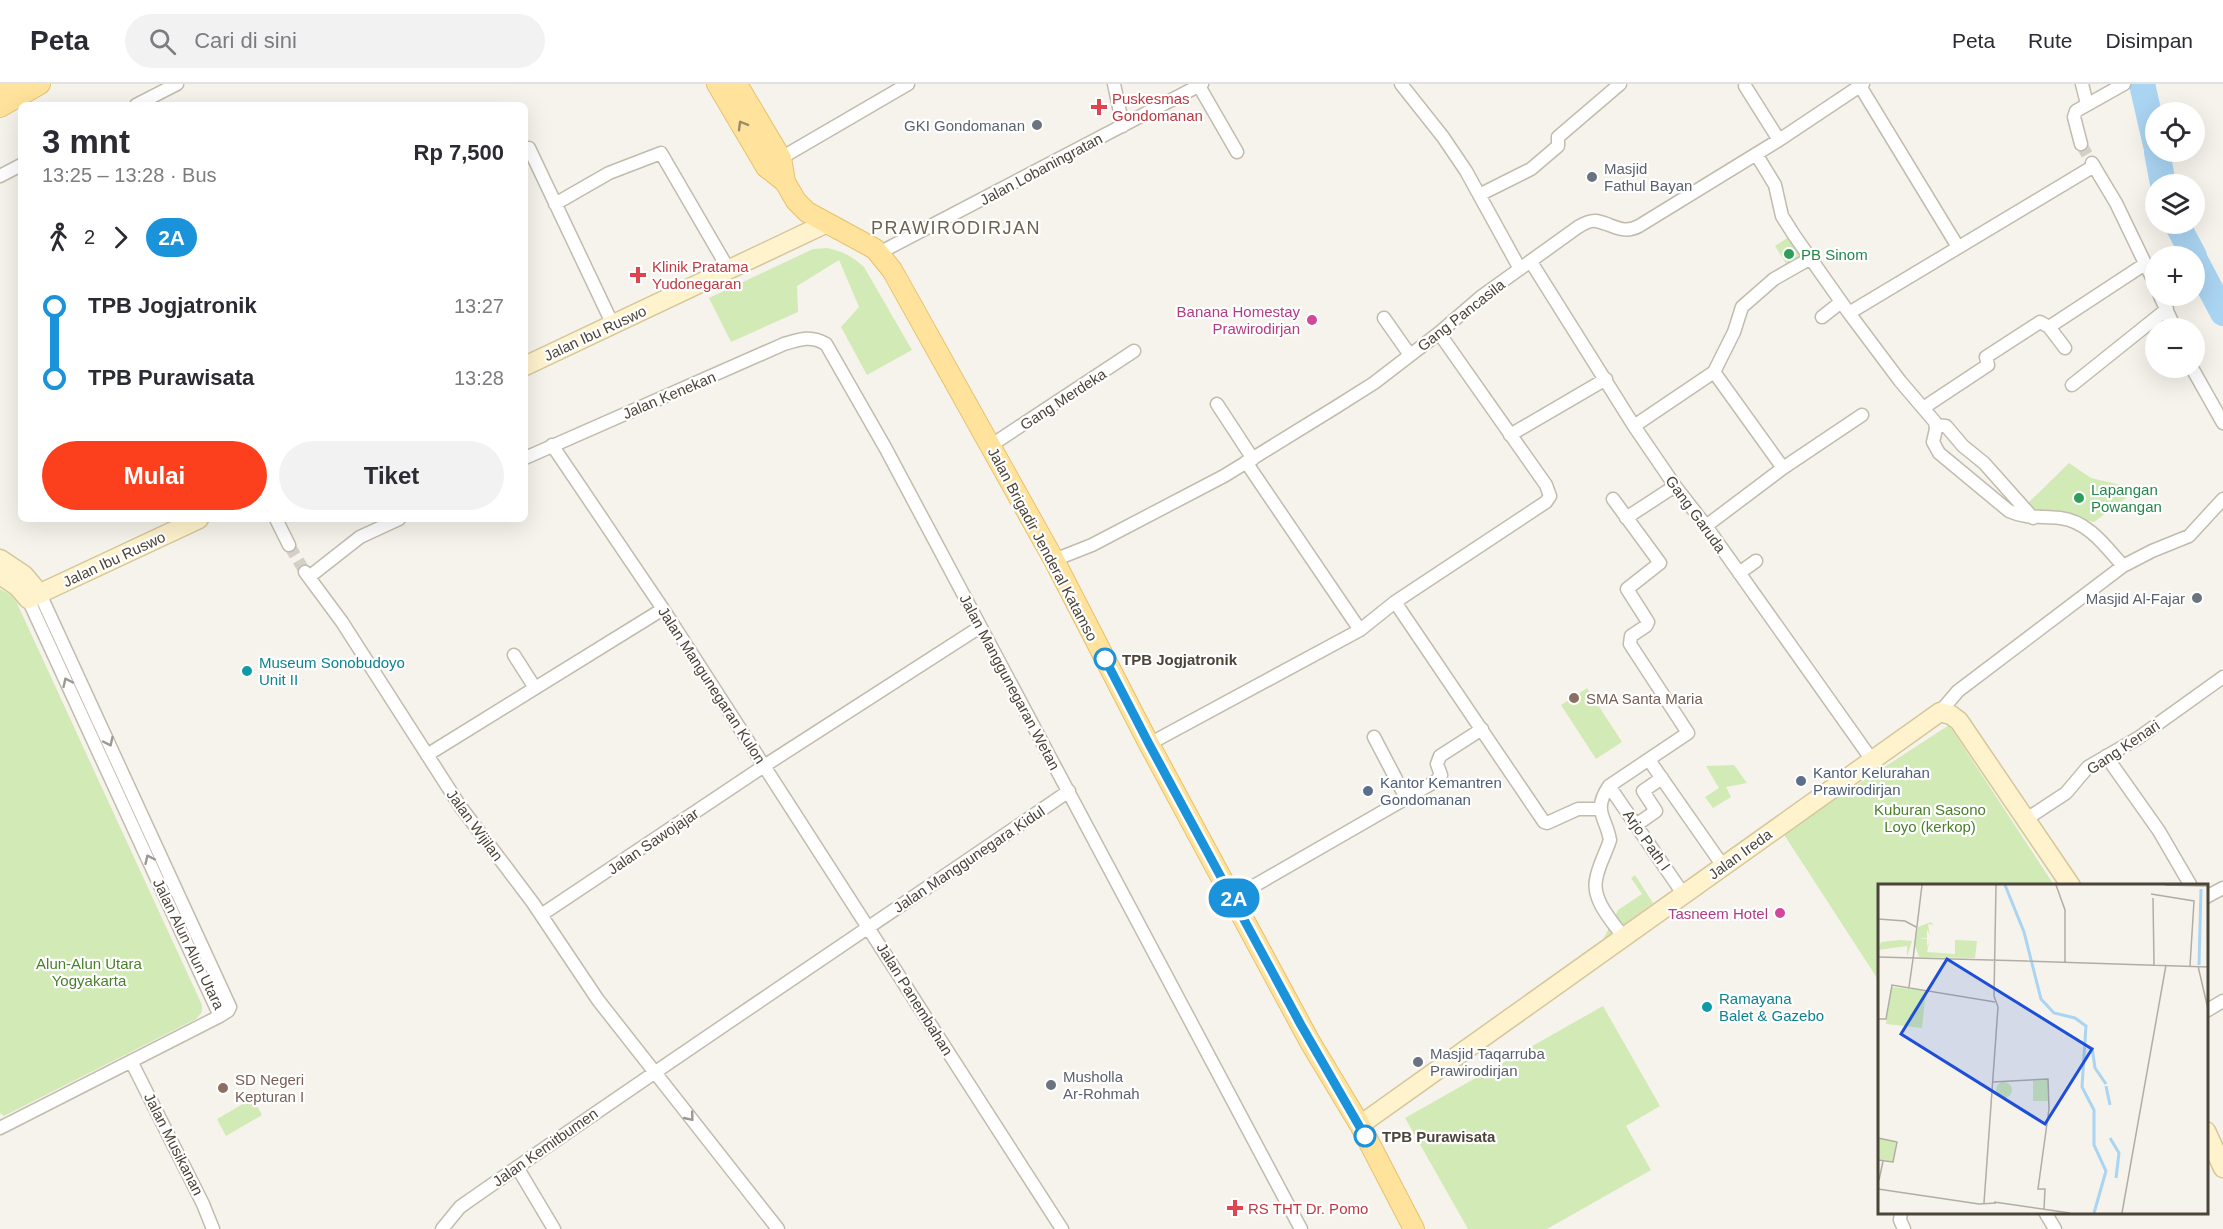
<!DOCTYPE html>
<html lang="id">
<head>
<meta charset="utf-8">
<style>
	body { margin:0; font-family:Arial,sans-serif; background:#f2f2f3; color:#2b2b33; height:100vh; display:flex; flex-direction:column; font-size:22px; white-space:nowrap }
	* { box-sizing:border-box; margin:0 }
	p { font-size:20px; color:#7c7c81 }
	.icon { flex:none; width:33px; height:33px; fill:none; stroke:currentColor; stroke-width:2; stroke-linecap:round; stroke-linejoin:round }
	.map { position:relative; flex:1; overflow:hidden }
	.drawer { position:absolute; left:18px; top:18px; width:510px; height:420px; display:flex; flex-direction:column; background:#fff; border-radius:9px; box-shadow:0 6px 24px #0002 }
	.drawer>* { flex:none }
	.badge { padding:0 12px; border-radius:20px; font-size:21px; line-height:39px }
	.buttons { position:absolute; left:2145px; top:18px; display:grid; gap:12px }
	.buttons a { display:grid; place-items:center; width:60px; height:60px; border-radius:50%; background:#fff; box-shadow:0 6px 24px #0002; font-size:30px }
	.map>.badge { position:absolute; translate:-50% -50%; box-shadow:0 0 0 3px #fff }
	.legs { display:flex; align-items:center; gap:9px; height:66px; padding:0 24px; font-size:20px }
	.legs p { margin-inline-start:auto }
	.head { display:flex; align-items:center; justify-content:space-between; height:102px; padding:0 24px }
	h1 { font-size:33px; font-weight:600; line-height:45px }
	.primary-button { display:flex; gap:12px; margin-top:auto; padding:12px 24px }
	.primary-button a { flex:1; height:69px; border-radius:36px; background:#fc3f1d; color:#fff; font-size:24px; font-weight:600; line-height:69px; text-align:center }
	.primary-button a+a { background:#f2f2f3; color:#2b2b33 }
	ul { padding:0 24px; list-style:none }
	li { display:flex; align-items:center; gap:21px; height:72px; font-size:22px }
	li i { display:grid; place-items:center; width:9px; height:100%; margin:0 8px; background:currentColor }
	li i::after { content:''; width:15px; height:15px; margin:-8px; border:4px solid; border-radius:50%; background:#fff }
	li p { margin-inline-start:auto }
	li:first-child i { background:linear-gradient(#0000 50%,currentColor 0) }
	li:last-child i { background:linear-gradient(currentColor 50%,#0000 0) }
	header { display:flex; align-items:center; gap:36px; box-sizing:border-box; height:84px; padding:0 30px; background:#fff; border-bottom:2px solid #e1e1e2 }
	header strong { font-size:28px }
	nav { display:flex; gap:33px; margin-inline-start:auto; font-size:21px }
	.search { width:420px; height:54px; background:#f2f2f3; display:flex; align-items:center; gap:15px; box-sizing:border-box; padding:0 21px; border-radius:33px; color:#7c7c81; font-size:22px }
	.map>svg:first-child { display:block }
	.green { fill:#d2eab5 }
	.lines { fill:none; stroke-linecap:round; stroke-linejoin:round }
	.river { stroke:#a9d4f2; stroke-width:26 }
	.street-tunnel { stroke:#d4d0c8; stroke-width:12; stroke-dasharray:12 6; stroke-linecap:butt }
	.street-casing { stroke:#c2bbae; stroke-width:15 }
	.secondary-casing { stroke:#d6c79b; stroke-width:21 }
	.primary-casing { stroke:#e6c16a; stroke-width:22 }
	.street { stroke:#fff; stroke-width:12 }
	.secondary { stroke:#fff3cd; stroke-width:18 }
	.primary { stroke:#ffe39c; stroke-width:20 }
	.oneway { stroke:#9c8c66 }
	.oneway2 { stroke:#9c9892 }
	.line-1-casing { stroke:#fff; stroke-width:14 }
	.line-1 { stroke:#1a93db; stroke-width:9 }
	.health-dot { fill:#e0444e; stroke:#fff; stroke-width:2 }
	.worship-dot { fill:#6b7280; stroke:#fff; stroke-width:2 }
	.leisure-dot { fill:#2e9e5b; stroke:#fff; stroke-width:2 }
	.hotel-dot { fill:#d1479c; stroke:#fff; stroke-width:2 }
	.stop-1-dot { fill:#fff; stroke:#1a93db; stroke-width:3 }
	.culture-dot { fill:#0f9aa8; stroke:#fff; stroke-width:2 }
	.education-dot { fill:#8d6e63; stroke:#fff; stroke-width:2 }
	.service-dot { fill:#5c6f8a; stroke:#fff; stroke-width:2 }
	.labels { text-anchor:middle; dominant-baseline:central; stroke-width:4.5; stroke-linejoin:round; paint-order:stroke }
	.health-label { font-size:15px; fill:#be3a42; stroke:#fff; text-anchor:start }
	.worship-label { font-size:15px; fill:#5b616d; stroke:#fff; text-anchor:start }
	.street-label { font-size:15px; fill:#4b4439; stroke:#fff }
	.leisure-label { font-size:15px; fill:#27864d; stroke:#fff; text-anchor:start }
	.hotel-label { font-size:15px; fill:#b23c85; stroke:#fff; text-anchor:end }
	.stop-label { font-size:15px; font-weight:bold; fill:#4b4439; stroke:#fff; text-anchor:start }
	.culture-label { font-size:15px; fill:#0d838f; stroke:#fff; text-anchor:start }
	.education-label { font-size:15px; fill:#785e54; stroke:#fff; text-anchor:start }
	.service-label { font-size:15px; fill:#4e5e75; stroke:#fff; text-anchor:start }
	.park-label { font-size:15px; fill:#4a7f2a; stroke:#fff }
	.quarter-label { font-size:18px; letter-spacing:1.5px; fill:#6e6250; stroke:#fff }
	.inset-river { fill:none; stroke:#a9d4f2; stroke-width:3 }
	.inset-road { fill:none; stroke:#b2ada4; stroke-width:1.5 }
	.view { fill:#1d4ed8; fill-opacity:0.15; stroke:#1d4ed8; stroke-width:3 }
	.inset-edge { fill:none; stroke:#4b4439; stroke-width:3 }
</style>
</head>
<body>
<header>
<strong>Peta</strong>
<div class="search"><svg class="icon" aria-label="search" viewBox="0 0 24 24"><circle cx="10" cy="10" r="6"/><path d="M15 15l6 6"/></svg>Cari di sini</div>
<nav><a>Peta</a><a>Rute</a><a>Disimpan</a></nav>
</header>
<div class="map">
<svg width="2223" height="1145" viewBox="0 0 2223 1145">
	<rect width="100%" height="100%" fill="#f6f3ec"/>
	<path class="green" d="M 1789,153 L 1804,177 L 1790,186 L 1775,162 Z
		M 827,164 C 842,167 852,172 864,183 L 912,266 L 867,291 L 841,243 L 859,223 L 839,176 L 797,202 L 798,228 L 731,258 L 709,214 L 813,165 Z
		M 2069,379 L 2091,394 L 2138,405 L 2094,438 L 2024,423 Z
		M 0,505 L 11,511 L 16,517 L 202,921 L 202,928 L 196,935 L 4,1032 L 0,1029 Z
		M 1587,604 L 1622,658 L 1596,675 L 1561,621 Z
		M 1949,641 L 2054,801 L 1880,802 L 1879,897 L 1783,749 Z
		M 1734,681 L 1747,699 L 1726,703 L 1731,713 L 1713,724 L 1705,713 L 1719,704 L 1706,682 Z
		M 1635,791 L 1653,819 L 1603,856 L 1618,826 L 1642,810 L 1631,794 Z
		M 1603,922 L 1660,1022 L 1626,1042 L 1651,1086 L 1547,1145 L 1468,1145 L 1405,1034 Z
		M 253,1014 L 262,1031 L 226,1052 L 217,1035 Z"/>
	<g class="lines">
		<path class="river" d="M 2142,0 L 2156,61
			M 2157,68 L 2163,100
			M 2177,140 L 2194,172
			M 2194,174 L 2223,229"/>
		<path class="street-tunnel" d="M 2081,60 L 2092,79
			M 289,461 L 305,488"/>
		<g class="street-casing">
			<path id="street" d="M 1114,0 L 1123,42
				M 1401,0 L 1443,53 L 1466,87 L 1520,185
				M 2082,0 L 2087,20
				M 1199,2 L 1237,68
				M 1745,2 L 1779,56
				M 1860,2 L 1958,163
				M 136,21 L 177,0
				M 2081,60 L 2074,33 L 2076,27 L 2124,0
				M 529,64 L 613,241
				M 1756,70 L 1775,101 L 1782,132 L 1794,151 L 1849,229 L 1900,297 L 1935,338 L 1936,345 L 1933,358 L 1939,369 L 2009,427 C 2026,435 2042,432 2060,434 C 2088,437 2106,463 2123,482
				M 781,74 L 908,0
				M 2092,79 L 2116,119 L 2156,202
				M 0,92 L 21,81
				M 1481,110 L 1531,85 L 1558,62 L 1558,53 L 1620,0
				M 555,120 L 609,89 L 661,69 L 729,186
				M 879,169 L 1202,0
				M 1531,178 L 1634,342 L 1675,402 L 1706,442 L 1872,676
				M 2160,212 L 2175,244
				M 1849,229 L 2094,82
				M 1822,233 L 1841,218
				M 1384,234 L 1410,271
				M 2049,243 L 2145,180
				M 2192,284 L 2223,339
				M 1714,288 L 1783,384
				M 2072,301 L 2167,225
				M 1217,320 L 1253,375
				M 1923,324 L 1988,281 L 1986,273 L 2040,238 L 2049,243 L 2065,264
				M 1936,341 L 1946,342 L 1963,362 L 1984,379 L 2033,434
				M 1634,342 L 1714,288 L 1734,248 L 1742,223 L 1774,195 L 1811,174
				M 1510,351 L 1606,295
				M 552,361 L 663,525 L 1062,1145
				M 990,362 L 1134,267
				M 525,374 L 784,260 C 800,255 811,251 826,260 L 886,365 L 1301,1145
				M 1246,378 L 1360,546
				M 1613,415 L 1660,479 L 1627,505 L 1648,538 L 1646,542 L 1631,552 L 1630,560 L 1688,649 L 1609,702 C 1592,727 1606,733 1610,756 C 1606,769 1598,782 1596,796 C 1592,817 1613,838 1624,854
				M 1626,434 L 1675,402
				M 276,435 L 289,461
				M 1706,442 L 1783,384 L 1862,331
				M 1054,476 L 1092,461 L 1224,392 L 1336,323 L 1374,299 L 1439,249 L 1482,212 L 1578,143 C 1583,140 1590,136 1596,137 C 1613,140 1622,151 1639,142 L 1779,56 L 1863,0
				M 305,488 L 342,538 L 460,722 L 533,819 L 598,916 L 778,1145
				M 1739,489 L 1756,477
				M 309,493 L 360,453 L 399,435
				M 28,515 L 220,932
				M 1395,518 L 1546,418 L 1550,412 L 1546,401 L 1439,249
				M 514,571 L 535,604
				M 1940,628 L 1958,607 L 2123,482 L 2152,467 L 2189,452 L 2223,415
				M 1374,653 L 1406,714
				M 1149,660 L 1360,546 L 1395,518 L 1544,738 L 1547,739 L 1578,725 L 1601,725
				M 427,671 L 663,525
				M 2106,672 L 2159,747 L 2191,802
				M 1649,676 L 1723,782
				M 1609,702 L 1684,811
				M 2025,736 L 2066,709 L 2088,683 L 2138,654 L 2223,593
				M 1636,741 L 1656,727 L 1643,707 L 1662,694
				M 2206,813 L 2223,804
				M 1233,814 L 1436,697 L 1441,691 L 1437,680 L 1440,672 L 1482,645
				M 541,831 L 764,682 L 980,543
				M 2206,927 L 2223,917
				M 131,977 L 203,1120 L 213,1145
				M 0,1044 L 220,932 L 228,927 L 230,923 L 40,510
				M 517,1083 L 554,1145
				M 1901,1128 L 1900,1136 L 1904,1145
				M 2045,1128 L 2055,1145
				M 442,1145 L 460,1123 C 661,982 866,846 1069,707"/>
		</g>
		<g class="secondary-casing">
			<path id="secondary" d="M 525,282 L 827,139
				M 0,475 L 24,491 L 40,510
				M 0,491 L 18,503 L 28,515 L 199,435
				M 1360,1041 L 1940,628 L 1951,631 L 1959,637 L 2071,802
				M 2206,1047 L 2223,1084"/>
		</g>
		<g class="primary-casing">
			<path id="primary" d="M 717,0 L 766,83 L 785,98
				M 737,0 L 781,74 L 785,98 L 796,117 L 807,128 L 875,165 L 892,186 L 1054,476 L 1149,660 L 1310,958 L 1360,1041 L 1414,1145
				M 0,7 L 13,0
				M 0,23 L 40,0"/>
		</g>
		<use href="#street" class="street"/>
		<use href="#secondary" class="secondary"/>
		<use href="#primary" class="primary"/>
	</g>
	<defs><path id="oneway-chevron" d="M-2-3.5L2.5 0L-2 3.5" fill="none" stroke-width="1.6" stroke-linecap="round" stroke-linejoin="round" transform="scale(1.5)"/></defs>
	<use class="oneway" href="#oneway-chevron" transform="translate(742 41) rotate(-120)"/>
	<g class="oneway2">
		<use href="#oneway-chevron" transform="translate(67 598) rotate(-115)"/>
		<use href="#oneway-chevron" transform="translate(109 658) rotate(65)"/>
		<use href="#oneway-chevron" transform="translate(149 775) rotate(-115)"/>
		<use href="#oneway-chevron" transform="translate(690 1033) rotate(51)"/>
	</g>
	<g class="lines">
		<g class="line-1-casing">
			<path id="line-1" d="M 1105,575 L 1149,660 L 1301,941 L 1365,1052"/>
		</g>
		<use href="#line-1" class="line-1"/>
	</g>
	<g class="health-dot">
		<path d="M1096 14h6v6h6v6h-6v6h-6v-6h-6v-6h6z"/>
		<path d="M635 182h6v6h6v6h-6v6h-6v-6h-6v-6h6z"/>
		<path d="M1232 1115h6v6h6v6h-6v6h-6v-6h-6v-6h6z"/>
	</g>
	<g class="worship-dot">
		<circle cx="1037" cy="41" r="6"/>
		<circle cx="1592" cy="93" r="6"/>
		<circle cx="2197" cy="514" r="6"/>
		<circle cx="1418" cy="978" r="6"/>
		<circle cx="1051" cy="1001" r="6"/>
	</g>
	<g class="leisure-dot">
		<circle cx="1789" cy="170" r="6"/>
		<circle cx="2079" cy="414" r="6"/>
	</g>
	<g class="hotel-dot">
		<circle cx="1312" cy="236" r="6"/>
		<circle cx="1780" cy="829" r="6"/>
	</g>
	<g class="stop-1-dot">
		<circle cx="1105" cy="575" r="10"/>
		<circle cx="1365" cy="1052" r="10"/>
	</g>
	<g class="culture-dot">
		<circle cx="247" cy="587" r="6"/>
		<circle cx="1707" cy="923" r="6"/>
	</g>
	<g class="education-dot">
		<circle cx="1574" cy="614" r="6"/>
		<circle cx="223" cy="1004" r="6"/>
	</g>
	<g class="service-dot">
		<circle cx="1801" cy="697" r="6"/>
		<circle cx="1368" cy="707" r="6"/>
	</g>
	<g class="labels">
		<g class="health-label">
			<text x="1112" y="14">Puskesmas<tspan x="1112" dy="17">Gondomanan</tspan></text>
			<text x="652" y="182">Klinik Pratama<tspan x="652" dy="17">Yudonegaran</tspan></text>
			<text x="1248" y="1124">RS THT Dr. Pomo</text>
		</g>
		<g class="worship-label">
			<text x="1025" y="41" text-anchor="end">GKI Gondomanan</text>
			<text x="1604" y="84">Masjid<tspan x="1604" dy="17">Fathul Bayan</tspan></text>
			<text x="2185" y="514" text-anchor="end">Masjid Al-Fajar</text>
			<text x="1430" y="969">Masjid Taqarruba<tspan x="1430" dy="17">Prawirodirjan</tspan></text>
			<text x="1063" y="992">Musholla<tspan x="1063" dy="17">Ar-Rohmah</tspan></text>
		</g>
		<g class="street-label">
			<text transform="translate(1041 85) rotate(-28)">Jalan Lobaningratan</text>
			<text transform="translate(1461 231) rotate(-38)">Gang Pancasila</text>
			<text transform="translate(595 249) rotate(-25)">Jalan Ibu Ruswo</text>
			<text transform="translate(669 311) rotate(-23)">Jalan Kenekan</text>
			<text transform="translate(1063 315) rotate(-33)">Gang Merdeka</text>
			<text transform="translate(1696 430) rotate(54)">Gang Garuda</text>
			<text transform="translate(1043 460) rotate(62)">Jalan Brigadir Jenderal Katamso</text>
			<text transform="translate(114 475) rotate(-25)">Jalan Ibu Ruswo</text>
			<text transform="translate(1010 598) rotate(62)">Jalan Manggunegaran Wetan</text>
			<text transform="translate(712 601) rotate(57)">Jalan Mangunegaran Kulon</text>
			<text transform="translate(2123 663) rotate(-34)">Gang Kenari</text>
			<text transform="translate(475 741) rotate(54)">Jalan Wijilan</text>
			<text transform="translate(1647 756) rotate(55)">Arjo Path I</text>
			<text transform="translate(653 757) rotate(-34)">Jalan Sawojajar</text>
			<text transform="translate(1740 770) rotate(-36)">Jalan Ireda</text>
			<text transform="translate(969 775) rotate(-34)">Jalan Manggunegara Kidul</text>
			<text transform="translate(189 860) rotate(64)">Jalan Alun Alun Utara</text>
			<text transform="translate(915 915) rotate(58)">Jalan Panembahan</text>
			<text transform="translate(174 1060) rotate(63)">Jalan Musikanan</text>
			<text transform="translate(545 1063) rotate(-35)">Jalan Kemitbumen</text>
		</g>
		<g class="leisure-label">
			<text x="1801" y="170">PB Sinom</text>
			<text x="2091" y="405">Lapangan<tspan x="2091" dy="17">Powangan</tspan></text>
		</g>
		<g class="hotel-label">
			<text x="1300" y="227">Banana Homestay<tspan x="1300" dy="17">Prawirodirjan</tspan></text>
			<text x="1768" y="829">Tasneem Hotel</text>
		</g>
		<g class="stop-label">
			<text x="1122" y="575">TPB Jogjatronik</text>
			<text x="1382" y="1052">TPB Purawisata</text>
		</g>
		<g class="culture-label">
			<text x="259" y="578">Museum Sonobudoyo<tspan x="259" dy="17">Unit II</tspan></text>
			<text x="1719" y="914">Ramayana<tspan x="1719" dy="17">Balet &amp; Gazebo</tspan></text>
		</g>
		<g class="education-label">
			<text x="1586" y="614">SMA Santa Maria</text>
			<text x="235" y="995">SD Negeri<tspan x="235" dy="17">Kepturan I</tspan></text>
		</g>
		<g class="service-label">
			<text x="1813" y="688">Kantor Kelurahan<tspan x="1813" dy="17">Prawirodirjan</tspan></text>
			<text x="1380" y="698">Kantor Kemantren<tspan x="1380" dy="17">Gondomanan</tspan></text>
		</g>
		<g class="park-label">
			<text x="1930" y="725">Kuburan Sasono<tspan x="1930" dy="17">Loyo (kerkop)</tspan></text>
			<text x="89" y="879">Alun-Alun Utara<tspan x="89" dy="17">Yogyakarta</tspan></text>
		</g>
		<g class="quarter-label">
			<text x="956" y="144">PRAWIRODIRJAN</text>
		</g>
	</g>
	<g transform="translate(1878 800)">
		<rect width="330" height="330" fill="#f6f3ec"/>
		<path d="M 53,38 L 56,41 L 50,40 L 52,52 L 49,45 L 49,54 L 41,54 L 49,55 L 49,64 L 52,55 L 49,68 L 77,70 L 77,56 L 99,57 L 97,74 L 41,73 L 37,61 L 40,43 ZM 22,56 L 34,57 L 29,73 L 29,62 L 0,66 L 3,58 ZM 13,103 L 48,106 L 44,144 L 8,140 ZM 155,196 L 170,196 L 170,217 L 155,217 ZM118 206a8 8 0 1 1 16 0a8 8 0 1 1-16 0ZM 0,254 L 18,257 L 15,277 L 0,276 Z" fill="#d2eab5"/>
		<path class="inset-river" d="M 127,1 L 146,48 L 163,115 L 176,129 L 197,134 L 208,142 L 204,203 L 216,226 L 216,261 L 228,287 L 216,329M 321,81 L 323,5M 214,163 L 217,184 L 228,200M 228,202 L 232,221M 232,254 L 241,269 L 238,294"/>
		<path class="inset-road" d="M 178,1 L 187,26 L 187,79M 287,1 L 330,2M 273,10 L 316,17 L 312,82M 275,14 L 276,81M 0,35 L 27,37 L 38,43M 0,73 L 149,77M 35,75 L 44,1M 147,77 L 330,83M 320,82 L 330,125M 31,103 L 35,75M 0,135 L 8,135 L 14,101 L 117,118M 115,198 L 170,195 L 171,225 L 160,305 L 167,305 L 166,325M 0,254 L 19,258 L 15,278 L 0,276M 1,296 L 5,277M 0,305 L 101,320 L 118,319M 116,318 L 192,329M 106,319 L 120,123 L 116,112 L 118,1M 244,329 L 288,81"/>
		<path class="view" d="M 69,75 L 214,165 L 167,240 L 23,150 Z"/>
		<rect width="330" height="330" class="inset-edge"/>
	</g>
</svg>
<div class="buttons">
<a><svg class="icon" aria-label="locate" viewBox="0 0 24 24"><circle cx="12" cy="12" r="6"/><path d="M12 2v4M12 18v4M2 12h4M18 12h4"/></svg></a>
<a><svg class="icon" aria-label="layers" viewBox="0 0 24 24"><path d="M12 4l9 5-9 5-9-5zM3 14l9 5 9-5"/></svg></a>
<a>+</a>
<a>−</a>
</div>
<b class="badge" style="left:1234px;top:814px;background:#1a93db;color:#fff">2A</b>
<section class="drawer">
<div class="head"><div><h1>3 mnt</h1><p>13:25 – 13:28 · Bus</p></div><b>Rp 7,500</b></div>
<div class="legs"><svg class="icon" aria-label="walk" viewBox="0 0 24 24"><circle cx="13" cy="4" r="2"/><path d="M13 8l-2 6 4 7M11 14l-3 7M7 12l3-4h3l4 4"/></svg>2<svg class="icon" aria-label="forward" viewBox="0 0 24 24"><path d="M9 5l7 7-7 7"/></svg><b class="badge" style="background:#1a93db;color:#fff">2A</b></div>
<ul>
<li><i style="color:#1a93db"></i><b>TPB Jogjatronik</b><p>13:27</p></li>
<li><i style="color:#1a93db"></i><b>TPB Purawisata</b><p>13:28</p></li>
</ul>
<div class="primary-button"><a>Mulai</a><a>Tiket</a></div>
</section>
</div>
</body>
</html>
